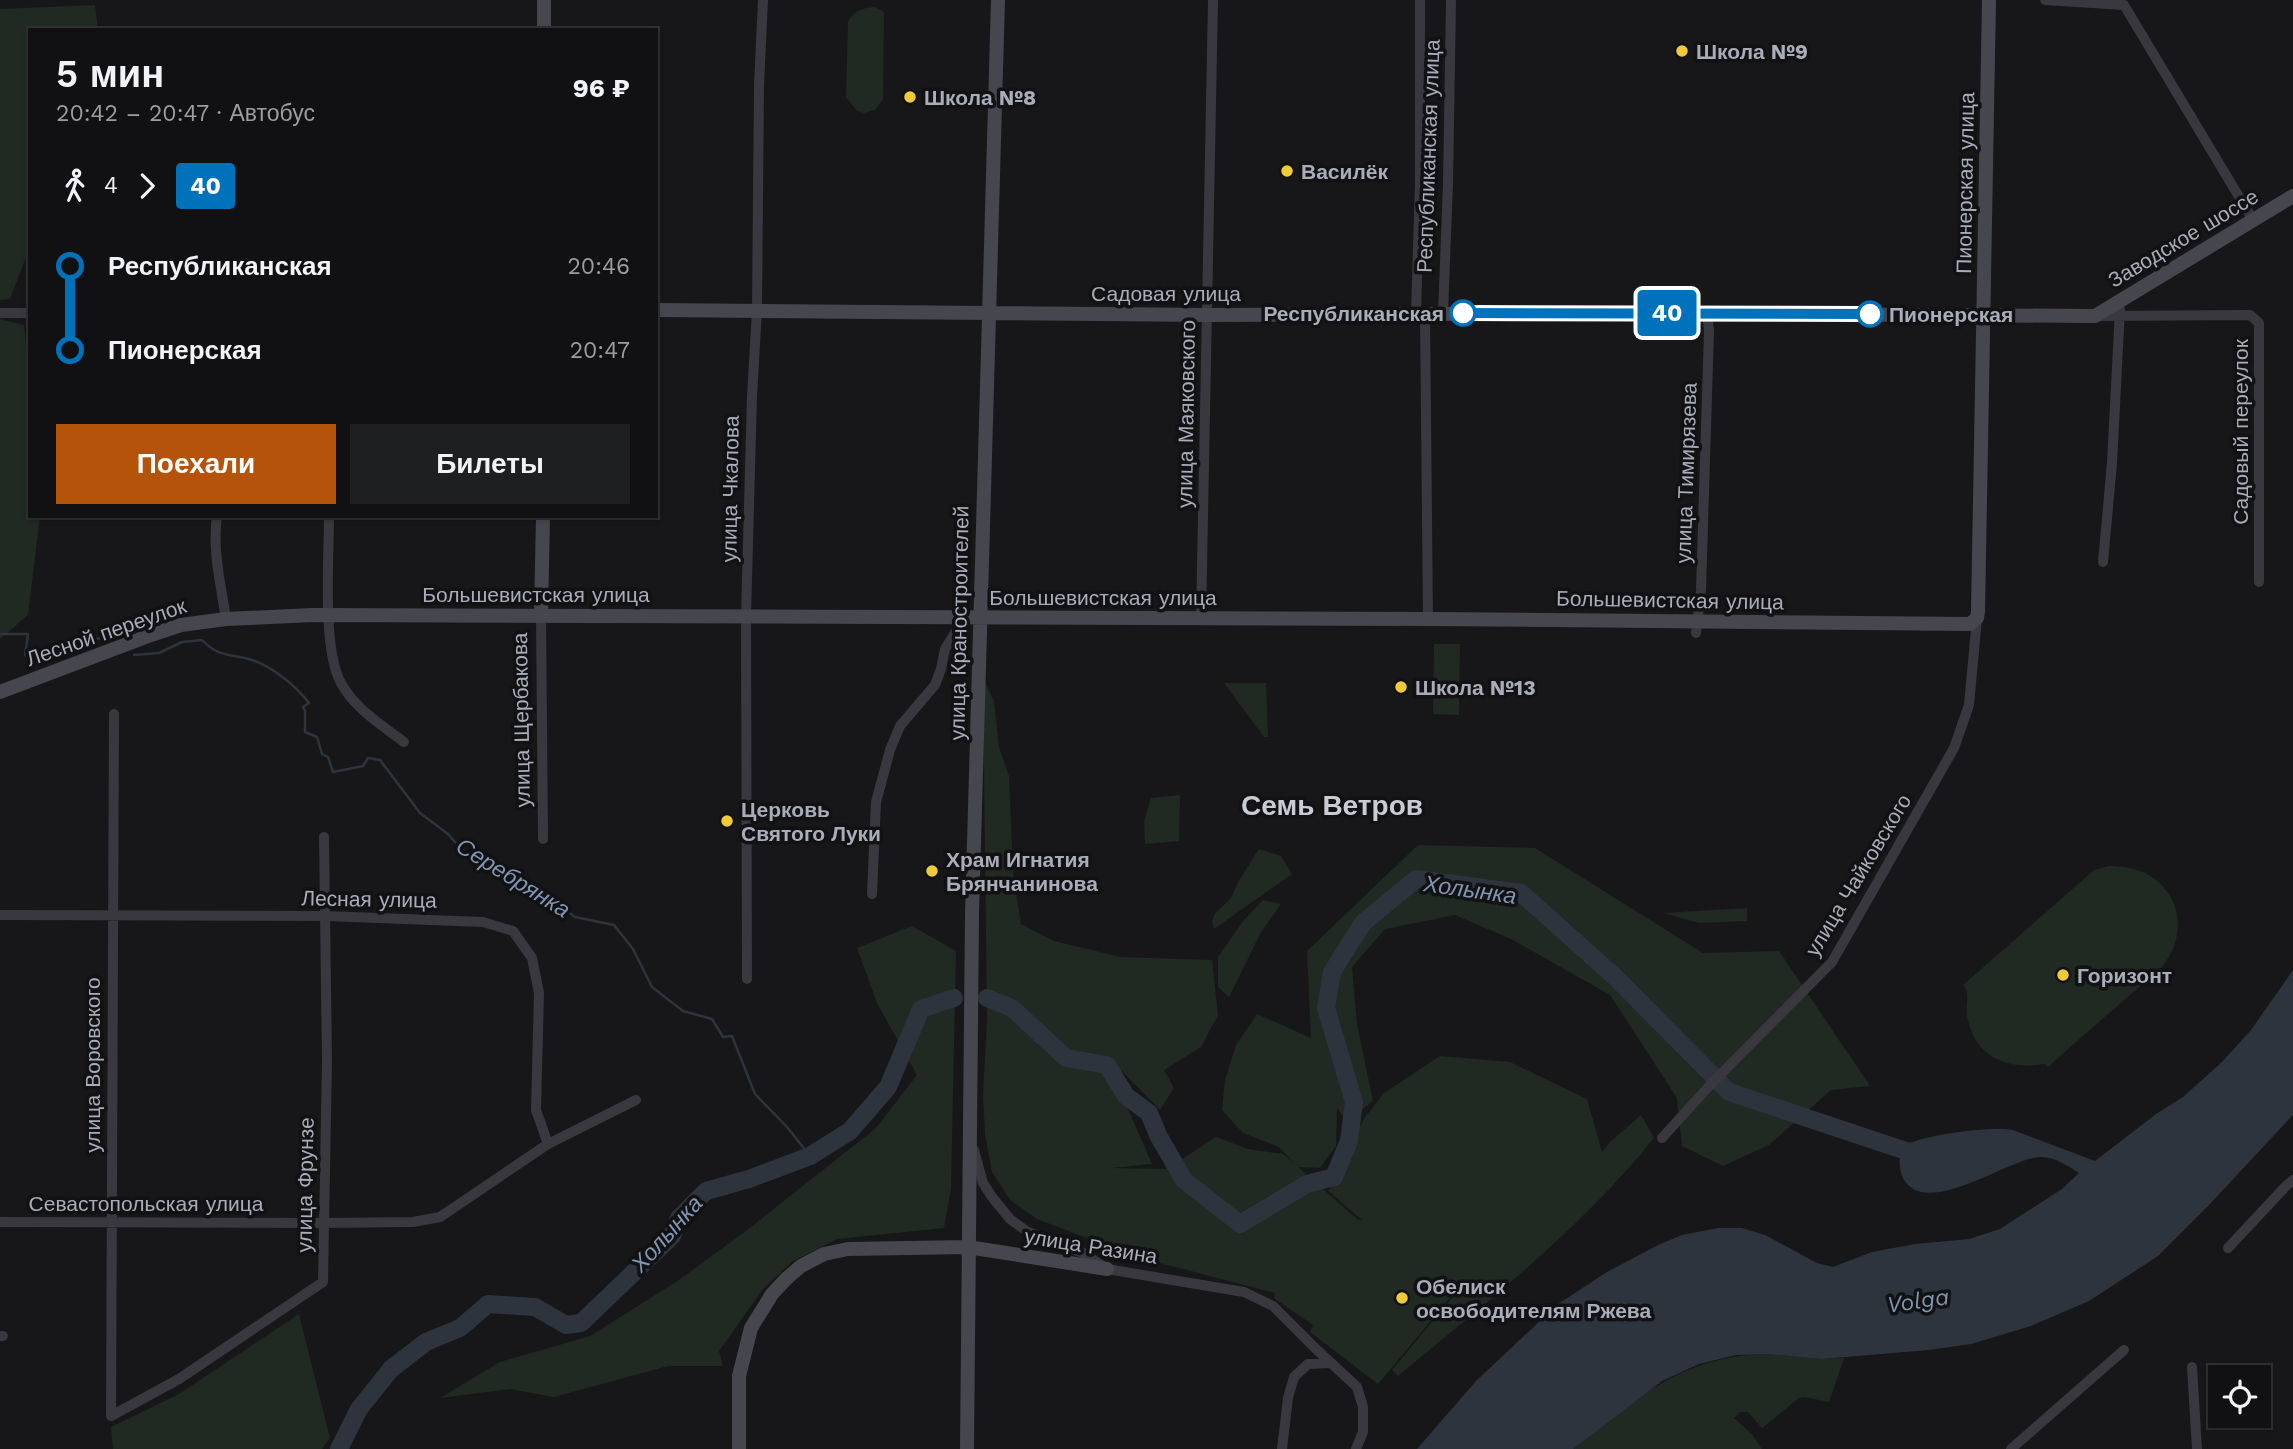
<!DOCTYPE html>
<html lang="ru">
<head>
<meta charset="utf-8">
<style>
	body { margin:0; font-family:"Work Sans",sans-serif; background:#1e1f21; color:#f1f3f6; height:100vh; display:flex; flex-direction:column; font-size:26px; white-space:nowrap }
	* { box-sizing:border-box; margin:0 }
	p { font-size:23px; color:#9c9da0 }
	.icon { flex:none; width:38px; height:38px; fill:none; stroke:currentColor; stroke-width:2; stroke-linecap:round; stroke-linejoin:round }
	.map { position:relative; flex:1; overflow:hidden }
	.sheet { position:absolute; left:28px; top:28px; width:630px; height:490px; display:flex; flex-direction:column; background:#111113; border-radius:0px; box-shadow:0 2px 5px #0004,0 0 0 2px #303133 }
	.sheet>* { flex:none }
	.badge { padding:0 14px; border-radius:5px; font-size:24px; line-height:46px }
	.buttons { position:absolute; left:2208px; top:1365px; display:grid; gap:14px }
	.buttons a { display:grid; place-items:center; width:63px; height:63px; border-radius:0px; background:#111113; box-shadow:0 2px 5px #0004,0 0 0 2px #303133; font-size:35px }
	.map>.badge { position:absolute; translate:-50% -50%; box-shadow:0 0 0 4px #fff }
	.legs { display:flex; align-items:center; gap:10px; height:77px; padding:0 28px; font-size:23px }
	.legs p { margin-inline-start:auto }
	.summary { display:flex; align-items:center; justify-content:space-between; height:119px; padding:0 28px }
	h1 { font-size:38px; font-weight:600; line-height:52px }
	.button { display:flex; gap:14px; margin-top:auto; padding:14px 28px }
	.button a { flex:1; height:80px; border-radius:0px; background:#b45309; color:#fff; font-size:28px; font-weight:600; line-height:80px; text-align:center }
	.button a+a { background:#1e1f21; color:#f1f3f6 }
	ul { padding:0 28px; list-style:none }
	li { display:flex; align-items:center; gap:24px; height:84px; font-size:26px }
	li i { display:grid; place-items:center; width:10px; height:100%; margin:0 9px; background:currentColor }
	li i::after { content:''; width:18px; height:18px; margin:-9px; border:5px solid; border-radius:50%; background:#111113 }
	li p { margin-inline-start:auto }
	li:first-child i { background:linear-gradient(#0000 50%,currentColor 0) }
	li:last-child i { background:linear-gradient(currentColor 50%,#0000 0) }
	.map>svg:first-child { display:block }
	.green { fill:#212923 }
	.water { fill:#2d343d }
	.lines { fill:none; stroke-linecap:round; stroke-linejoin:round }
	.stream { stroke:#2d343d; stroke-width:2.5 }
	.river { stroke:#2d343d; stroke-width:18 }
	.street { stroke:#38383e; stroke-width:10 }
	.secondary { stroke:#46474e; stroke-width:14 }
	.line-1-casing { stroke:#fff; stroke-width:16 }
	.line-1 { stroke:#0072bc; stroke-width:10 }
	.poi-dot { fill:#f1ca37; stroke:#121214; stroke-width:2.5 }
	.stop-1-dot { fill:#fff; stroke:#0072bc; stroke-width:3.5 }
	.labels { text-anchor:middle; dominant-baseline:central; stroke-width:7; stroke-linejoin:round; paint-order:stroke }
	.poi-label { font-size:21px; font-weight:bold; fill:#a9acb9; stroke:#121214; text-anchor:start }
	.street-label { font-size:21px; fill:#a9acb9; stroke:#121214 }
	.stop-label { font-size:21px; font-weight:bold; fill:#a9acb9; stroke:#121214; text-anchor:end }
	.water-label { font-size:23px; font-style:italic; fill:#8095b3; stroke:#121214 }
	.district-label { font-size:28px; font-weight:bold; fill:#caccd5; stroke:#121214 }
</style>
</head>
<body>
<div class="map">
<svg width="2293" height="1449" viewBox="0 0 2293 1449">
	<rect width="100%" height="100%" fill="#171719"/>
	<path class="green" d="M 95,5 L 98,30 L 30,30 L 30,247 L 10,299 L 0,300 L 0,9 Z
		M 875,7 L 884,12 L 883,99 L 875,110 L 864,113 L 857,111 L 846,97 L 848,22 C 854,10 863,8 875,7 Z
		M 0,319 L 24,325 L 30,389 L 30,516 L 40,516 L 28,615 L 0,639 Z
		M 1434,644 L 1460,644 L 1459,715 L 1433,714 Z
		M 983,678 L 994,701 L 999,747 L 1009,776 L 1013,873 L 1021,924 L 1054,941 L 1121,957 L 1212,960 L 1218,1015 L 1201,1047 L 1164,1070 L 1174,1088 L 1160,1110 L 1120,1069 L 1083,1054 L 1061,1059 L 1103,1069 L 1128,1109 L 1152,1164 L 1111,1168 L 1167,1169 L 1216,1137 L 1248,1149 L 1283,1154 L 1294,1163 L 1279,1147 L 1243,1133 L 1222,1110 L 1225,1080 L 1236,1045 L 1257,1014 L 1311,1038 L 1307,951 L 1418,845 L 1535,848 L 1703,953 L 1779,951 L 1870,1086 L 1831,1090 L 1769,1145 L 1723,1166 L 1682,1146 L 1677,1098 L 1610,995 L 1511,939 L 1455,915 L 1385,929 L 1352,967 L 1357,1024 L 1373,1101 L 1347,1121 L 1337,1108 L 1336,1146 L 1320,1168 L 1298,1167 L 1358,1220 L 1362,1220 L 1328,1191 L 1341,1175 L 1363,1120 L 1384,1093 L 1440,1056 L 1510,1062 L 1587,1099 L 1602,1152 L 1611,1141 L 1641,1115 L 1654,1138 C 1581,1229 1488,1301 1398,1376 L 1392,1370 L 1460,1288 L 1461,1280 L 1460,1286 L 1378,1384 L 1310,1332 L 1313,1325 L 1274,1298 L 1275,1293 L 1137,1257 L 1037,1219 L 1010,1200 L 992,1172 L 985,1134 L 983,1095 L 987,1020 Z
		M 1224,683 L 1266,683 L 1268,737 L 1264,737 Z
		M 1180,795 L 1179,841 L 1145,844 L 1144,821 L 1151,798 Z
		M 1259,849 L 1281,856 L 1292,874 L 1214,929 L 1212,922 L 1214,915 L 1231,898 L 1238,882 Z
		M 2108,866 C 2132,866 2154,872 2168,893 C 2183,915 2180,942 2165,963 C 2156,975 2140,986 2129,996 C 2102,1019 2075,1043 2048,1067 L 2045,1064 C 2007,1070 1975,1058 1967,1016 C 1965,1004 1971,994 1963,985 L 2094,870 Z
		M 1263,900 L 1281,904 L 1260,934 L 1229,997 L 1218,987 L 1218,957 L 1244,920 Z
		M 1747,908 L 1747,921 L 1699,923 L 1664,913 Z
		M 912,926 L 956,951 L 951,1188 L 944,1228 L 837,1239 L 793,1261 L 763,1289 L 719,1351 L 723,1366 L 668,1366 L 554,1397 L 510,1389 L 440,1398 L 500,1362 L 590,1336 L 676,1282 L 746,1231 L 876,1128 L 917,1075 L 877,1003 L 857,948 Z
		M 299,1314 L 330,1438 L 322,1449 L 113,1449 L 111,1427 L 179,1394 Z
		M 1767,1354 L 1821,1359 L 1844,1358 L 1829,1402 L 1804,1397 L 1799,1398 L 1762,1428 L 1748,1412 L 1740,1412 L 1734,1418 L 1752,1434 L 1762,1449 L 1573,1449 C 1637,1398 1681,1356 1767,1354 Z"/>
	<path class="water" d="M 2293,970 L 2293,1115 L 2208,1206 L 2158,1256 L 2089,1301 L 2031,1326 L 1971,1344 L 1929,1350 L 1822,1359 L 1767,1354 L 1736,1355 L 1699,1364 L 1662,1381 L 1573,1449 L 1417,1449 L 1476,1381 L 1558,1304 L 1607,1272 L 1658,1245 L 1682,1235 L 1718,1228 L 1742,1228 L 1765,1235 L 1817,1263 L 1833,1267 L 1872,1252 L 1915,1244 L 1969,1239 L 2000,1229 L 2062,1189 L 2079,1173 C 2066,1165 2054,1156 2039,1157 C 2007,1159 1925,1220 1903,1178 C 1898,1167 1899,1156 1903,1146 C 1923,1135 1990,1126 2013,1130 L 2095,1161 L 2156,1114 L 2183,1097 L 2222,1062 L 2251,1030 Z"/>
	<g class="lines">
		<path class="stream" d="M 0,634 L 28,634 L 25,655 L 32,660 L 58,654 L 89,639 L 109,638
			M 134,655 L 159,653 L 182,642 L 202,640 C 220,659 232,653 252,660 C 273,667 296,686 309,703 L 303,707 L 305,711 L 305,732 L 317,737 L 322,754 L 328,757 L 333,772 L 363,766 L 368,758 L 380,760 L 420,813 L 448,834 L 465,853 L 545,894 L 575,917 L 614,925 L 633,949 L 652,987 L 683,1011 L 712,1019 L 723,1037 L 732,1036 L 755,1094 L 787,1127 L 810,1156"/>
		<path class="river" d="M 987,998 L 1012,1008 L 1066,1058 L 1107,1065 L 1126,1096 L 1149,1113 L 1159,1137 L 1184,1180 L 1240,1224 L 1307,1184 L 1334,1177 L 1349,1141 L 1354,1102 L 1326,1008 L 1332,972 L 1363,923 L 1416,879 L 1521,893 L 1614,976 L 1729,1092 L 1924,1157
			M 339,1449 L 359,1409 L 391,1369 L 426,1342 L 460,1328 L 488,1304 L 535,1307 L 566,1325 L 581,1323 L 672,1236 L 679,1218 L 706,1191 L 749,1179 L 810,1156 L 850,1131 L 888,1087 L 921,1009 L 954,998"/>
		<path class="street" d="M 2045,0 L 2124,5
			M 2124,5 L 2253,220
			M 0,313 L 30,313
			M 1416,313 L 1420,182 L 1420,0
			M 1425,313 L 1428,619
			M 1443,313 L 1448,184 L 1451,0
			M 2099,316 L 2250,315 L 2259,323 L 2259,582
			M 217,516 C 212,551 221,585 226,619
			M 329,516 C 329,557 322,649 341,683 C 355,709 382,725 404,742
			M 2103,562 L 2112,463 L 2120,309
			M 541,615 L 543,839
			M 1201,619 L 1213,0
			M 1696,633 L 1701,590 L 1709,331 L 1707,313
			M 114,714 L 111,1416 L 179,1379 L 323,1282 L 327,1060 L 324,837
			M 872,894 L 876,802 L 890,750 L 900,726 L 935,685 L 941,669 L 945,649 L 965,617
			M 0,915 L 325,916 L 483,922 L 513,931 L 532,958 L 539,993 L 536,1110 L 548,1144
			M 747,979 L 746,616 L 752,396 L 757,310 L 759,85 L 763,0
			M 1662,1138 L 1711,1084 L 1832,962 L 1954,748 L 1969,705 L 1977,618
			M 974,1150 L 983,1183 L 992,1197 L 1010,1219 L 1028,1232 L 1083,1253 L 1107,1269 L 1244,1292 L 1273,1306 L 1316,1349 L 1357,1387 L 1363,1407 L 1363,1432 L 1356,1449
			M 0,1222 L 322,1223 L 413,1222 L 440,1217 L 548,1144 L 636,1100
			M 2228,1248 L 2286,1186 L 2293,1180
			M 0,1336 L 3,1336
			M 2192,1367 L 2197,1449
			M 1282,1449 L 1288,1398 L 1294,1377 L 1308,1364 L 1331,1363
			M 2011,1449 L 2124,1350"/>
		<path class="secondary" d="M 544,0 L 544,30
			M 656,310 L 1207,315 L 1600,313 L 2095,316 L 2293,196
			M 541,615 L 543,516
			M 0,692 L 151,635 L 181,625 L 226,619 L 313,615 L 1432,619 L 1970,624 L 1977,618 L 1978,611 L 1989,0
			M 739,1449 L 739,1376 L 751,1328 L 772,1294 L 786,1279 L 801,1266 L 824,1254 L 848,1249 L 968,1247 L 1107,1269
			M 967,1449 L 972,913 L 998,0"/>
	</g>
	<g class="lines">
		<g class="line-1-casing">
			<path id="line-1" d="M 1463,313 L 1870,314"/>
		</g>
		<use href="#line-1" class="line-1"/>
	</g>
	<g class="poi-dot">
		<circle cx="1682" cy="51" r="7"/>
		<circle cx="910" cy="97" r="7"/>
		<circle cx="1287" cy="171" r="7"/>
		<circle cx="1401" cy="687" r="7"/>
		<circle cx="727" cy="821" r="7"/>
		<circle cx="932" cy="871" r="7"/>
		<circle cx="2063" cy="975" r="7"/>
		<circle cx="1402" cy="1298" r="7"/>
	</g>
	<g class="stop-1-dot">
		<circle cx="1463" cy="313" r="12"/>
		<circle cx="1870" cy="314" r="12"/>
	</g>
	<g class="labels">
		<g class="poi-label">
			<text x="1696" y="51">Школа №9</text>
			<text x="924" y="97">Школа №8</text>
			<text x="1301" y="171">Василёк</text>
			<text x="1415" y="687">Школа №13</text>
			<text x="741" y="809">Церковь<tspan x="741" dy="24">Святого Луки</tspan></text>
			<text x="946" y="859">Храм Игнатия<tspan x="946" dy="24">Брянчанинова</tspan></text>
			<text x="2077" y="975">Горизонт</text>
			<text x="1416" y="1286">Обелиск<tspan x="1416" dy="24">освободителям Ржева</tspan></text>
		</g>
		<g class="street-label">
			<text transform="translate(1428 156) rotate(-88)">Республиканская улица</text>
			<text transform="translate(1965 183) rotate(-89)">Пионерская улица</text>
			<text transform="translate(2183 238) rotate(-31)">Заводское шоссе</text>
			<text x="1166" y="293">Садовая улица</text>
			<text transform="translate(1186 414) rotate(-89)">улица Маяковского</text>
			<text transform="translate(2240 432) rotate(-90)">Садовый переулок</text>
			<text transform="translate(1686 473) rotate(-88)">улица Тимирязева</text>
			<text transform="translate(730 489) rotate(-89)">улица Чкалова</text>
			<text x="536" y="594">Большевистская улица</text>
			<text x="1103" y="597">Большевистская улица</text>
			<text transform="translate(1670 600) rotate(1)">Большевистская улица</text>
			<text transform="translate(959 623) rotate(-89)">улица Краностроителей</text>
			<text transform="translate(106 632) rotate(-19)">Лесной переулок</text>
			<text transform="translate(521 720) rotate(-91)">улица Щербакова</text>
			<text transform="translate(1858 875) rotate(-59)">улица Чайковского</text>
			<text transform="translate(369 899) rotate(1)">Лесная улица</text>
			<text transform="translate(92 1065) rotate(-90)">улица Воровского</text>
			<text transform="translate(305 1185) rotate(-89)">улица Фрунзе</text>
			<text x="146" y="1203">Севастопольская улица</text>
			<text transform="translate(1091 1246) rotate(9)">улица Разина</text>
		</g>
		<g class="stop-label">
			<text x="1444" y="313">Республиканская</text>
			<text x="1889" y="314" text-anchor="start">Пионерская</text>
		</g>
		<g class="water-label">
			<text transform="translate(513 878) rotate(32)">Серебрянка</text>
			<text transform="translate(1470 890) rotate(8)">Холынка</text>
			<text transform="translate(667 1234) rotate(-48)">Холынка</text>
			<text transform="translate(1918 1301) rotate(-8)">Volga</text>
		</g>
		<g class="district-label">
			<text x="1332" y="805">Семь Ветров</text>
		</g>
	</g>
</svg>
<div class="buttons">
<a><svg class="icon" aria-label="locate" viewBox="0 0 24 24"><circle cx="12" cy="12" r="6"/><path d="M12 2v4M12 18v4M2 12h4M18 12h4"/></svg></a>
</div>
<b class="badge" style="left:1667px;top:313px;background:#0072bc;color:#fff">40</b>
<section class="sheet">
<div class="summary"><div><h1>5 мин</h1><p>20:42 – 20:47 · Автобус</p></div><b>96 ₽</b></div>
<div class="legs"><svg class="icon" aria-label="walk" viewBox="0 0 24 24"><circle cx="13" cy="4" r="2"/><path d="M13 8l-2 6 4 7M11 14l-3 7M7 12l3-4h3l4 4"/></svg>4<svg class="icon" aria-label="forward" viewBox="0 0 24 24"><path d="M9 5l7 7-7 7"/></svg><b class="badge" style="background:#0072bc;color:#fff">40</b></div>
<ul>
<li><i style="color:#0072bc"></i><b>Республиканская</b><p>20:46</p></li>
<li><i style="color:#0072bc"></i><b>Пионерская</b><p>20:47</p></li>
</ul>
<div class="button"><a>Поехали</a><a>Билеты</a></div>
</section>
</div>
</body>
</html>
